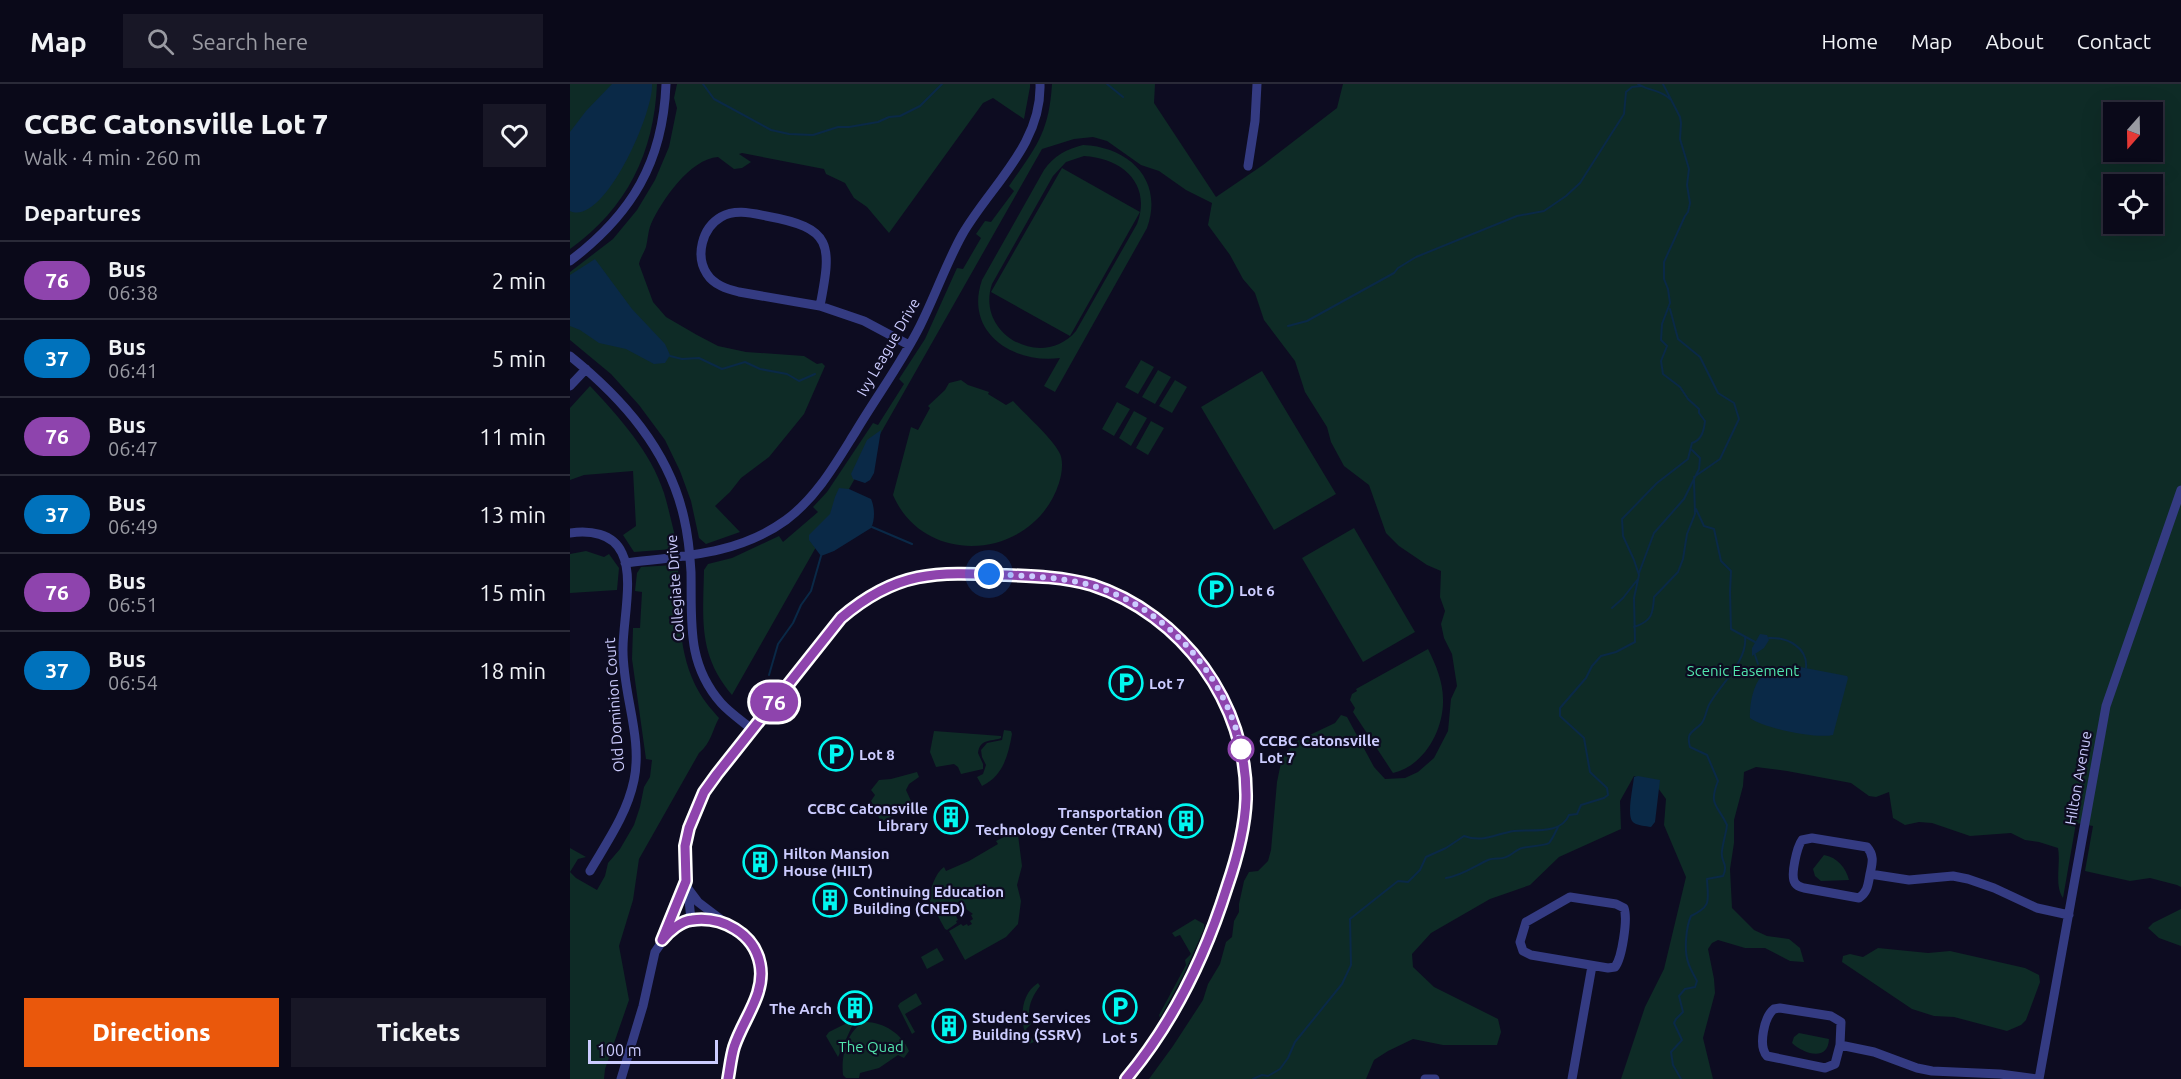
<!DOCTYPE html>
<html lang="en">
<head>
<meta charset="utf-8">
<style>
	body { margin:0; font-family:Ubuntu,sans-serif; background:#181726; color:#f1f3f6; height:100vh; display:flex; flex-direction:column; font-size:22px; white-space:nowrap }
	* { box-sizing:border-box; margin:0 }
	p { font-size:20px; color:#999aa2 }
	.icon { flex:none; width:33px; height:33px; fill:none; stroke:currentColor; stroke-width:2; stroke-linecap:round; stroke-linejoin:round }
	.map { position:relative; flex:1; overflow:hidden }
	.drawer { display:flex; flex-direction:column; background:#0a0919; width:570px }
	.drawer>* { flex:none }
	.badge { padding:0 12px; border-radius:20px; font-size:21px; line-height:39px }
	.needle { width:39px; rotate:200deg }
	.tools { position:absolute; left:1533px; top:18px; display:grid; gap:12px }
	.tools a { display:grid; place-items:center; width:60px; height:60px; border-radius:0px; background:#0a0919; box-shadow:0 6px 24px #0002,0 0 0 2px #2a2a38; font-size:30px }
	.scale { position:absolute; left:18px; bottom:15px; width:130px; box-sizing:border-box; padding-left:6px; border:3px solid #ccf; border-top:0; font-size:16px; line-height:21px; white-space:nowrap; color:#ccf; -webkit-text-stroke:4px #0d0c21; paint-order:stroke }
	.you { position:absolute; width:30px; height:30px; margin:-15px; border:4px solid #fff; border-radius:50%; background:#1a73e8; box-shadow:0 0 0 9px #1a73e833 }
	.map>.badge { position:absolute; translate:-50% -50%; box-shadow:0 0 0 3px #fff }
	h2 { padding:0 24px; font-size:22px; line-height:54px }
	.round { display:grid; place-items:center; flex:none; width:63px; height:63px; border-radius:0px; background:#181726 }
	.headline { display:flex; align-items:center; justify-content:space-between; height:102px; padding:0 24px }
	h1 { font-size:28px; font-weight:800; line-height:45px }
	.button { display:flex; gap:12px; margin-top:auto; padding:12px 24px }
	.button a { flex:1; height:69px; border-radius:0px; background:#ea580c; color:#fff; font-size:24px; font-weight:800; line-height:69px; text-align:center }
	.button a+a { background:#181726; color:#f1f3f6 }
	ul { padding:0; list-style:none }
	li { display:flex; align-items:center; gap:18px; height:78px; padding:0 24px; border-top:2px solid #2a2a38 }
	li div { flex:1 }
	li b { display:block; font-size:22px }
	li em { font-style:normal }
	li .badge { min-width:66px; font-weight:700; text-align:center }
	header { display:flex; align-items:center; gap:36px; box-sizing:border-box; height:84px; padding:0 30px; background:#0a0919; border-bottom:2px solid #2a2a38 }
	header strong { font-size:28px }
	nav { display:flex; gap:33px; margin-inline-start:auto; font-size:21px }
	.search { width:420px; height:54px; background:#181726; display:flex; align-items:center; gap:15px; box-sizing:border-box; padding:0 21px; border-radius:0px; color:#999aa2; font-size:22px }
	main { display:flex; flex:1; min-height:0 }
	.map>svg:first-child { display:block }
	.green { fill:#0e2b26; fill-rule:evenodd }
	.water { fill:#0a2947 }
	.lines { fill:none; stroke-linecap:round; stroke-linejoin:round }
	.stream { stroke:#0a2947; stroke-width:2 }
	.street { stroke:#343b82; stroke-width:9 }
	.line-casing { stroke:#fff; stroke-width:14 }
	.line { stroke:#8e44ad; stroke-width:9 }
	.walk { stroke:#ccf; stroke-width:6; stroke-dasharray:0 10.8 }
	.stop-dot { fill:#fff; stroke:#8e44ad; stroke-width:3 }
	.labels { text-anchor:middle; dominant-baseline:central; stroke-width:4.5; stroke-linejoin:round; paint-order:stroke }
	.street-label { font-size:15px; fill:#ccf; stroke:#0d0c21 }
	.poi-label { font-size:15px; font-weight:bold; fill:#ccf; stroke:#0d0c21; text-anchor:start }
	.park-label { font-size:15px; fill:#52e5ad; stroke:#0d0c21 }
	.stop-label { font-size:15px; font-weight:bold; fill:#ccf; stroke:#0d0c21; text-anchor:start }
</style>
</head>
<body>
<header>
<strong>Map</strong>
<div class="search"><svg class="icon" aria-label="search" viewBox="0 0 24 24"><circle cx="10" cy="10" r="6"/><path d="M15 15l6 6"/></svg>Search here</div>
<nav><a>Home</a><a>Map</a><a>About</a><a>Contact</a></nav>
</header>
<main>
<section class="drawer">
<div class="headline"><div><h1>CCBC Catonsville Lot 7</h1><p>Walk · 4 min · 260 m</p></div><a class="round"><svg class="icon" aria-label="heart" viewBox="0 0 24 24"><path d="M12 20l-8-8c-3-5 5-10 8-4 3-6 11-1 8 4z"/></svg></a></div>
<h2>Departures</h2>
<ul>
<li><span class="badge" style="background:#8e44ad;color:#fff">76</span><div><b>Bus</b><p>06:38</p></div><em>2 min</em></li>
<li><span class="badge" style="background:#0072bc;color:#fff">37</span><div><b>Bus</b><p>06:41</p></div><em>5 min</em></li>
<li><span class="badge" style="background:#8e44ad;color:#fff">76</span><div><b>Bus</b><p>06:47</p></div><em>11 min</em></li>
<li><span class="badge" style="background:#0072bc;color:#fff">37</span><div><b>Bus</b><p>06:49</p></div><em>13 min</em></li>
<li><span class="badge" style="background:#8e44ad;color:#fff">76</span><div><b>Bus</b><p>06:51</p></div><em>15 min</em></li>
<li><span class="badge" style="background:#0072bc;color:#fff">37</span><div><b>Bus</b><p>06:54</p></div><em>18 min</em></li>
</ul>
<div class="button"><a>Directions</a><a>Tickets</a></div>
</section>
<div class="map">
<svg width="1611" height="995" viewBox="0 0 1611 995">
	<rect width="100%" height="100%" fill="#0d0c21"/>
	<path class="green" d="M 0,0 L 87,0 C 84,69 57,124 0,165 Z
		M 107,0 L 460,0 L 460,3 L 454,35 L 423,14 L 413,19 L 319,149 L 297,123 L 284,114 L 275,99 L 256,90 L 254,85 L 172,69 L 169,70 L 181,78 L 172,84 L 164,85 L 148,73 C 120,75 92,116 81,140 C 78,147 78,155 76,163 C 74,169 70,174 69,180 L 83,218 L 96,233 L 127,251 L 148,262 L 176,268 L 234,272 L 247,280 L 252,279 L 255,282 L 234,330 L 199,373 L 171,394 L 160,408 L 145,422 L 170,448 L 136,460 L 129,454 L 121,417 L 110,387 L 95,356 L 69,321 L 41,290 L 0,256 L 0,188 L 43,155 L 67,126 L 85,96 L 99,63 L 107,24 L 104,14 Z
		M 482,0 L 585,0 L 584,19 L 646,113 L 693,81 L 767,24 L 773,0 L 1611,0 L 1611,803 L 1607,801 L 1580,794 L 1560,797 L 1515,787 L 1523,742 L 1506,739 L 1493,814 C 1484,801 1491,780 1488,764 L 1469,758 L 1455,756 L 1441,749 L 1400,752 L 1362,739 L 1349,738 L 1335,741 L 1323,734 L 1319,708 L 1306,713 L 1299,712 L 1281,699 L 1217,687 L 1186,683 L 1174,688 L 1173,702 L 1164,736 L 1164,759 L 1160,785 L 1162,824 L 1184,846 L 1197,852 L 1219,855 L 1230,864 L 1234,878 L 1220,877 L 1195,864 L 1175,864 L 1148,856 L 1142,859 L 1138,865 L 1144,895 L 1145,909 L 1133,954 L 1143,995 L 1051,995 L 1075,923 L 1094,885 L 1116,793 L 1094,741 L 1096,715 L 1088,704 L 1064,692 L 1050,717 L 1051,745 L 989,773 L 960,801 L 920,815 L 861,849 L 842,870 L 843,883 L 864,903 L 928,935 L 931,948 L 927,961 L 873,961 L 843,955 L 818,967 L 804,976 L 796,995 L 579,995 L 603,962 L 633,916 L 638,900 L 650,880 L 656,858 L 662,853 L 664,837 L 669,828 L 669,820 L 674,797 L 679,788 L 688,787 L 698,777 L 701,766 L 707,698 L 712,674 L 725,658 L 765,639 L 771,631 L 777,633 L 804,683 L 815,695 L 835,694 L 848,688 L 864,674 L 878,647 L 881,615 L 887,602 L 882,570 L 874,554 L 871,540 L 875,527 L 870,513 L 871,487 L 857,481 L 829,462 L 816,449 L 799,401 L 774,382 L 761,358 L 757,343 L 735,308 L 725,277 L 694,236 L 685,209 L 673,195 L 660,171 L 638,141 L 642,119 L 616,106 L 589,87 L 571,81 L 537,57 L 523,53 L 504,55 L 472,65 L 162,611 C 128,571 133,536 134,486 L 138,480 L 162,474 L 209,452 L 213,458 L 248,428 L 243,423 L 257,408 L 303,339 L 308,341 L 334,300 L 329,295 L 355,255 L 387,184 L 393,185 L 411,154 L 406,150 L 415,137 L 421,138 L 444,107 L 439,102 C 466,63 479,49 482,0 ZM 1544,28 L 1582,28 L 1582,68 L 1544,68 ZM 1544,100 L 1582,100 L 1582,140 L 1544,140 Z
		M 513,61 C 560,63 594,97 577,144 L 485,308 L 474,302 L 490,274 C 442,280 394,248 412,196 L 474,86 C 484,72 496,65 513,61 ZM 514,72 C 553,74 582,101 567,140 L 506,247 C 472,287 405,250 422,200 L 483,92 L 496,78 Z
		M 492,84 L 570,128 L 500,252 L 421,208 Z
		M 571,276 L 584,283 L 568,310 L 555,303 Z
		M 588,286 L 601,293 L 585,320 L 572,313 Z
		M 692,287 L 766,410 L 704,446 L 631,323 Z
		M 391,296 L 398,301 L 419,308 L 418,310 L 436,321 L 443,317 C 455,330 482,354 489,368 C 494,376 492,390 489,399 C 464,476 355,485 323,411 L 341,343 L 348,346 L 360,324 L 358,322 L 375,306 L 379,299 Z
		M 605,296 L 617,303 L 602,329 L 589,322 Z
		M 20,302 C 49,333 81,368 94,409 C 99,425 102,442 107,459 L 103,465 L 64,468 L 53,451 L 66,442 L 63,387 L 14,391 L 0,396 L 0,324 Z
		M 547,318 L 560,325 L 544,352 L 532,345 Z
		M 564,327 L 577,334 L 561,362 L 549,354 Z
		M 581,337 L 594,344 L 578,371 L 566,364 Z
		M 784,444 L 845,548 L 793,578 L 732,474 Z
		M 16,467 L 34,473 L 39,470 L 49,484 L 47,506 L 0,509 L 0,470 Z
		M 104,481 L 108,486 C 110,529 107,569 129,608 C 134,617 142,626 149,634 C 142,647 141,659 129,669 L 69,775 L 63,816 L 49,862 L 59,916 L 35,985 L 34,995 L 0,995 L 0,764 L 16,773 L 8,775 L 0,788 L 6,794 L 27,806 L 35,792 L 38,779 L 50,765 L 64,741 L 70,723 L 74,703 L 80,693 L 82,676 L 76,675 L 62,575 L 63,544 L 70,544 L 72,508 L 65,507 L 67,489 L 71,483 Z
		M 858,565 C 866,581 873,598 873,615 C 874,646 854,682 823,689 L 783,628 L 785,624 L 780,616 L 782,610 L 787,607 L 786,605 Z
		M 434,646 L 441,647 L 442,650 C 438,672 433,692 412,702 L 407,693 L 413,690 L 416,681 L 412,673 L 411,666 L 417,659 L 432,656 Z
		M 364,647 L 431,652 L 431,654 C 421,658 410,654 408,669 L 413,680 L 413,685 L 391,690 L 388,683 L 384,680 L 366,683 L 360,668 Z
		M 347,688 L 349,693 L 339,700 L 336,706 L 341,717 L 329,728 L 311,738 L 301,717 L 305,711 L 301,706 L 309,696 L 321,695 Z
		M 444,748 L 448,751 L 452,782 L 447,801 L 451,817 L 448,840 L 436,853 L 395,876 L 379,847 L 391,840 L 393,842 L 397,840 L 398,842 L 402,840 L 400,837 L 403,835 L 401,831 L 403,830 L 396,825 L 386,832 L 388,836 L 386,837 L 387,839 L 377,846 L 375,845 L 359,816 C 360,806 365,789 374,783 L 376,787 L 399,777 L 428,760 L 426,757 Z
		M 1254,771 C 1267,773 1276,784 1279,796 L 1251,797 L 1245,792 L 1243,785 Z
		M 1611,825 L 1611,862 L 1589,854 L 1578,844 L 1583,839 Z
		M 625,835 L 634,840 L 634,845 L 613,892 L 590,934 L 589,931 L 616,881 L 615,876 L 621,870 L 610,851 L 605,853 L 602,849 Z
		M 367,864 L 374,876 L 357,885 L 351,873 Z
		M 1308,864 L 1358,869 L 1380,867 L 1455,884 L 1469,891 L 1470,898 L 1456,936 L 1451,941 L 1437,947 L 1384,933 L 1364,932 L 1342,925 L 1272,878 L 1273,872 L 1280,870 L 1293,873 Z
		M 468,899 L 470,902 C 461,914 456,926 461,940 L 456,945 L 464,958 L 459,960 C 450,941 448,912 468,899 Z
		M 346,909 L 352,920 L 335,930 L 345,948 L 342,950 L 328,922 L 330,919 Z
		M 279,938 L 282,938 L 283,940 L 268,973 L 256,952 L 259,948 Z
		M 295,938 C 314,938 332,950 339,967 L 334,974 L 328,971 L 309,984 L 290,989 L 289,994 L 276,994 L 273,991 C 271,974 276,946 295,938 Z
		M 1229,949 L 1259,955 C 1258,978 1234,970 1222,959 L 1224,953 Z"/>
	<path class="water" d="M 42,0 L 82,0 C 84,28 34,143 0,127 L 0,48 L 16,27 Z
		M 25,175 L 62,225 L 95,260 L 100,271 L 95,279 L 84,280 L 56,265 L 29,259 L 10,246 L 0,242 L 0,191 Z
		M 311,346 L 304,389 L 300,396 L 295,399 L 283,395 L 281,390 L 297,356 Z
		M 269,404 L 279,405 L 301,415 C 305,424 305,436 301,444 L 264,467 L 251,472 L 239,456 L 239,451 L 260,430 L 265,413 Z
		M 1190,550 L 1197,551 L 1199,556 L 1194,564 L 1182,572 L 1182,564 Z
		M 1213,582 L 1230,583 L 1277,592 L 1278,594 L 1263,651 C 1247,655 1193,644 1180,634 C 1179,623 1183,601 1191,593 C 1197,588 1206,585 1213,582 Z
		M 1068,692 L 1090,696 L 1085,738 L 1081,743 C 1076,742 1066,742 1062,737 C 1057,729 1063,703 1064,693 Z"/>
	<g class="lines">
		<path class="stream" d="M 133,0 L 144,15 L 201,46 L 219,50 L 243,51 L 268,43 L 279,43 L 308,38 L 319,33 L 330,32 L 350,22 L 372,0
			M 537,0 L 553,13
			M 1068,0 C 1080,8 1088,4 1100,15
			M 1100,225 L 1108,255 L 1130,273 L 1148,309 L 1164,319 L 1169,335 L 1150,375 L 1124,393
			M 718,242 L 737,237 L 824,189 L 828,184 L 846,173 L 947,132 L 974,127 L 996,112 L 1010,99 L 1054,30 L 1056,8 L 1062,3 L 1071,2
			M 100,272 L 112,275 L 129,274 L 152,285 L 175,278 L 190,285 L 217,290 L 229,297 L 245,290
			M 1126,425 L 1134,442 L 1144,445 L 1151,477 L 1161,487 L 1160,508 L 1161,545 L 1185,558
			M 302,443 L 342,460
			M 1069,489 L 1084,449 L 1114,415 L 1129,385 L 1130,374 L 1122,366
			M 1042,524 L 1053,514 L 1068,495
			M 1064,543 C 1082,537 1083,530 1084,513 L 1108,488 L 1113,475 L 1117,450 L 1125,430 L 1124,396
			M 1199,554 C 1218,553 1238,564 1236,584
			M 1185,571 L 1188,580
			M 199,591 L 208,560 L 223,539 L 231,521 L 241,507 L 251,472
			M 876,794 C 891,792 905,782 918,776 C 924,773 931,776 936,773 C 942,771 947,765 952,764 C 958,762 975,762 979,759 C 982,756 986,747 988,743
			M 683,995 L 692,991 L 698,992 L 710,985 L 718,974 L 725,958 L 772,900 L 781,881 L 780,835 L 828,797 L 838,798 L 850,786 L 856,773 L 876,764 L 894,752 C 913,759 925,750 944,747 C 962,745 991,751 999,731 L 1007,730 L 1011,721 L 1034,714 L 1038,711 L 1037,704 L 1020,688 L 1014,654 L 990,632 L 990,624 L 1016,594 L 1022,582 L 1031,572 L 1046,568 L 1065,558 L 1064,514 L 1069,491 L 1064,476 L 1053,452 L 1052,435 L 1087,399 L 1118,375 L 1122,359 C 1132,356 1134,346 1135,337 L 1129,329 L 1129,325 L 1118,315 L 1110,303 L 1093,290 L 1091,277 L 1097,262 L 1091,256 L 1092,240 L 1100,219 L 1098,205 L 1094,195 L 1094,178 L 1115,132 L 1118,128 L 1120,119 L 1117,101 L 1119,85 L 1110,55 L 1111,39 L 1110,33 L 1093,0
			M 1111,995 L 1103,981 L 1101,968 L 1112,956 L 1104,939 L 1106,935 L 1113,928 L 1109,912 L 1115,905 L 1125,903 L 1127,897 C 1124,891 1120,885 1118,878 C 1114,866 1116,843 1121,832 C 1142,822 1138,817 1137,795 L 1153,792 C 1159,779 1150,778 1152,767 C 1153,758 1156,750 1157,741 C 1148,721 1138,722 1148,697 L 1137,671 L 1120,663 C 1116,648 1122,649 1131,640 C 1136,635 1136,625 1140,619 C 1151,600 1178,576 1175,553"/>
		<path class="street" d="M 678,82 L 685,37 L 687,0
			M 0,177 C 62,130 93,78 96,0
			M 250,222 L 169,208 C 157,205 144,201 137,190 C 125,172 132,144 151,133 C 165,125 181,129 196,132 C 263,144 262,160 250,222 L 294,237 L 339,261
			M 0,272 C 52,314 99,366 114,434 C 118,451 120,471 121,488 C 122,537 116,579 151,619 C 160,629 172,637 183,646
			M 0,302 L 16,285
			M 0,449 C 19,446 43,449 52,469 C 64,493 53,537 53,564 C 52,608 73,653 64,696 C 57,730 37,758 20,787
			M 55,479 C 112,472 168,471 216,436 C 247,413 266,379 286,347 C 307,312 332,278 350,242 C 365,212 376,180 392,151 C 420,102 472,61 470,0
			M 1300,790 C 1302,780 1305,772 1297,763 L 1242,754 L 1232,756 C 1227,763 1220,792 1225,799 C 1228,803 1230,803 1234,804 L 1289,814 C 1298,808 1298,800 1300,790 L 1339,796 L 1383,792 L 1398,795 L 1424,804 L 1467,824 L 1499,831
			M 119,806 L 128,818 L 153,837
			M 1000,813 L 1046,820 L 1054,824 C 1058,835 1052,874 1045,883 L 1038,884 L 961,871 L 953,867 L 950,858 L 956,838 Z
			M 121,836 C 116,781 108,760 134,708 L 253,556 C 306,492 346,487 426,490 C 457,492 489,492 520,501 C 558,512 591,535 617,564 C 697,650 682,742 643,843 C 622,897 594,950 556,995
			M 95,851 L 115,799
			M 1210,924 L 1261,932 L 1271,938 L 1270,961 L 1265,980 L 1255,984 L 1197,972 C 1188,962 1194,933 1204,925 Z
			M 1270,961 L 1304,968 L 1347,984 L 1362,987 L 1430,990 L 1467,995
			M 51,995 L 73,922 L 85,868 L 98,849 L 121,836 L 147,838 L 170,848 L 184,863 L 191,883 L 189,906 L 164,963 L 158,995
			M 855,995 L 865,995
			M 1002,995 L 1022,882
			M 1469,995 L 1536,622 L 1611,406"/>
	</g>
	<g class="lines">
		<g class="line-casing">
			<path id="line" d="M 158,995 C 160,984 161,973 164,963 C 173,935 196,910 190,880 C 184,849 152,832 122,836 C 111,837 99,847 92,856 L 116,797 L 115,762 L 119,744 L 134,708 L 147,690 L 271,534 C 327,486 366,488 436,491 C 465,492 494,493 522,501 C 612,530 678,620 676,715 C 675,745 667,774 657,803 C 635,873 603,939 556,995"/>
		</g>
		<use href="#line" class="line"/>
		<path class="walk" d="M 419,490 C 453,492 487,492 520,501 C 595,522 656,591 672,667 L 671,665"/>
	</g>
	<defs>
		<g id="parking-ring" transform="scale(1.725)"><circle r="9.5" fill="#0d0c21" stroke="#00f7f0" stroke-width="1.5"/><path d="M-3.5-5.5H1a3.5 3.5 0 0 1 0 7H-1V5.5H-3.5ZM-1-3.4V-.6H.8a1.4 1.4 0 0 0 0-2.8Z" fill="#00f7f0"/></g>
		<g id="building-ring" transform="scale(1.725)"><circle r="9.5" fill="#0d0c21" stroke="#00f7f0" stroke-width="1.5"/><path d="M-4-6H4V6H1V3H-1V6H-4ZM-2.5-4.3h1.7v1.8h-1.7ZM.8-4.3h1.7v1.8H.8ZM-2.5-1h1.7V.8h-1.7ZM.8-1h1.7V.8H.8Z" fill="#00f7f0"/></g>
	</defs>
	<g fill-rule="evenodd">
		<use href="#parking-ring" x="646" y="506"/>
		<use href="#parking-ring" x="556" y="599"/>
		<use href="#parking-ring" x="266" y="670"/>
		<use href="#building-ring" x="381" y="733"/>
		<use href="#building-ring" x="616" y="737"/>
		<use href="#building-ring" x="190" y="778"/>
		<use href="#building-ring" x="260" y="816"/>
		<use href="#parking-ring" x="550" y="923"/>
		<use href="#building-ring" x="285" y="924"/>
		<use href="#building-ring" x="379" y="942"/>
	</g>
	<circle class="stop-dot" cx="671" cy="665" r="12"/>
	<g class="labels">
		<g class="street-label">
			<text transform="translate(318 263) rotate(-60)">Ivy League Drive</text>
			<text transform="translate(105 504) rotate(-94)">Collegiate Drive</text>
			<text transform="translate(44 621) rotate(-94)">Old Dominion Court</text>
			<text transform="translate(1508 694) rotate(-80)">Hilton Avenue</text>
		</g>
		<g class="poi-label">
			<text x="669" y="506">Lot 6</text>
			<text x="579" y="599">Lot 7</text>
			<text x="289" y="670">Lot 8</text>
			<text x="358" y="724" text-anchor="end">CCBC Catonsville<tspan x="358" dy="17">Library</tspan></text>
			<text x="593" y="728" text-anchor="end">Transportation<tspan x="593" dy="17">Technology Center (TRAN)</tspan></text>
			<text x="213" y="769">Hilton Mansion<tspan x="213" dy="17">House (HILT)</tspan></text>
			<text x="283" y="807">Continuing Education<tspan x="283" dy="17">Building (CNED)</tspan></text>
			<text x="262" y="924" text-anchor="end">The Arch</text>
			<text x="402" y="933">Student Services<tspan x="402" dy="17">Building (SSRV)</tspan></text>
			<text x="550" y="953" text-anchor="middle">Lot 5</text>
		</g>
		<g class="park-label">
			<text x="1173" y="586">Scenic Easement</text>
			<text x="301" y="962">The Quad</text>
		</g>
		<g class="stop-label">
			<text x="689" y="656">CCBC Catonsville<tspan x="689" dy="17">Lot 7</tspan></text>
		</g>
	</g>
</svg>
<div class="tools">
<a><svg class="needle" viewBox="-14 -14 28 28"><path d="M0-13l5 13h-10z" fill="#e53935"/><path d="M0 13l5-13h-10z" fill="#999aa2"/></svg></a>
<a><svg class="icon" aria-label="locate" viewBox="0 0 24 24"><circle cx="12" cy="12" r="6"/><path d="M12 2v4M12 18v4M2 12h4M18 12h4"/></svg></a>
</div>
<div class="scale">100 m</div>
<div class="you" style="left:419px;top:490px"></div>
<b class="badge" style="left:204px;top:618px;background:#8e44ad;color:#fff">76</b>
</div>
</main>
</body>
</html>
